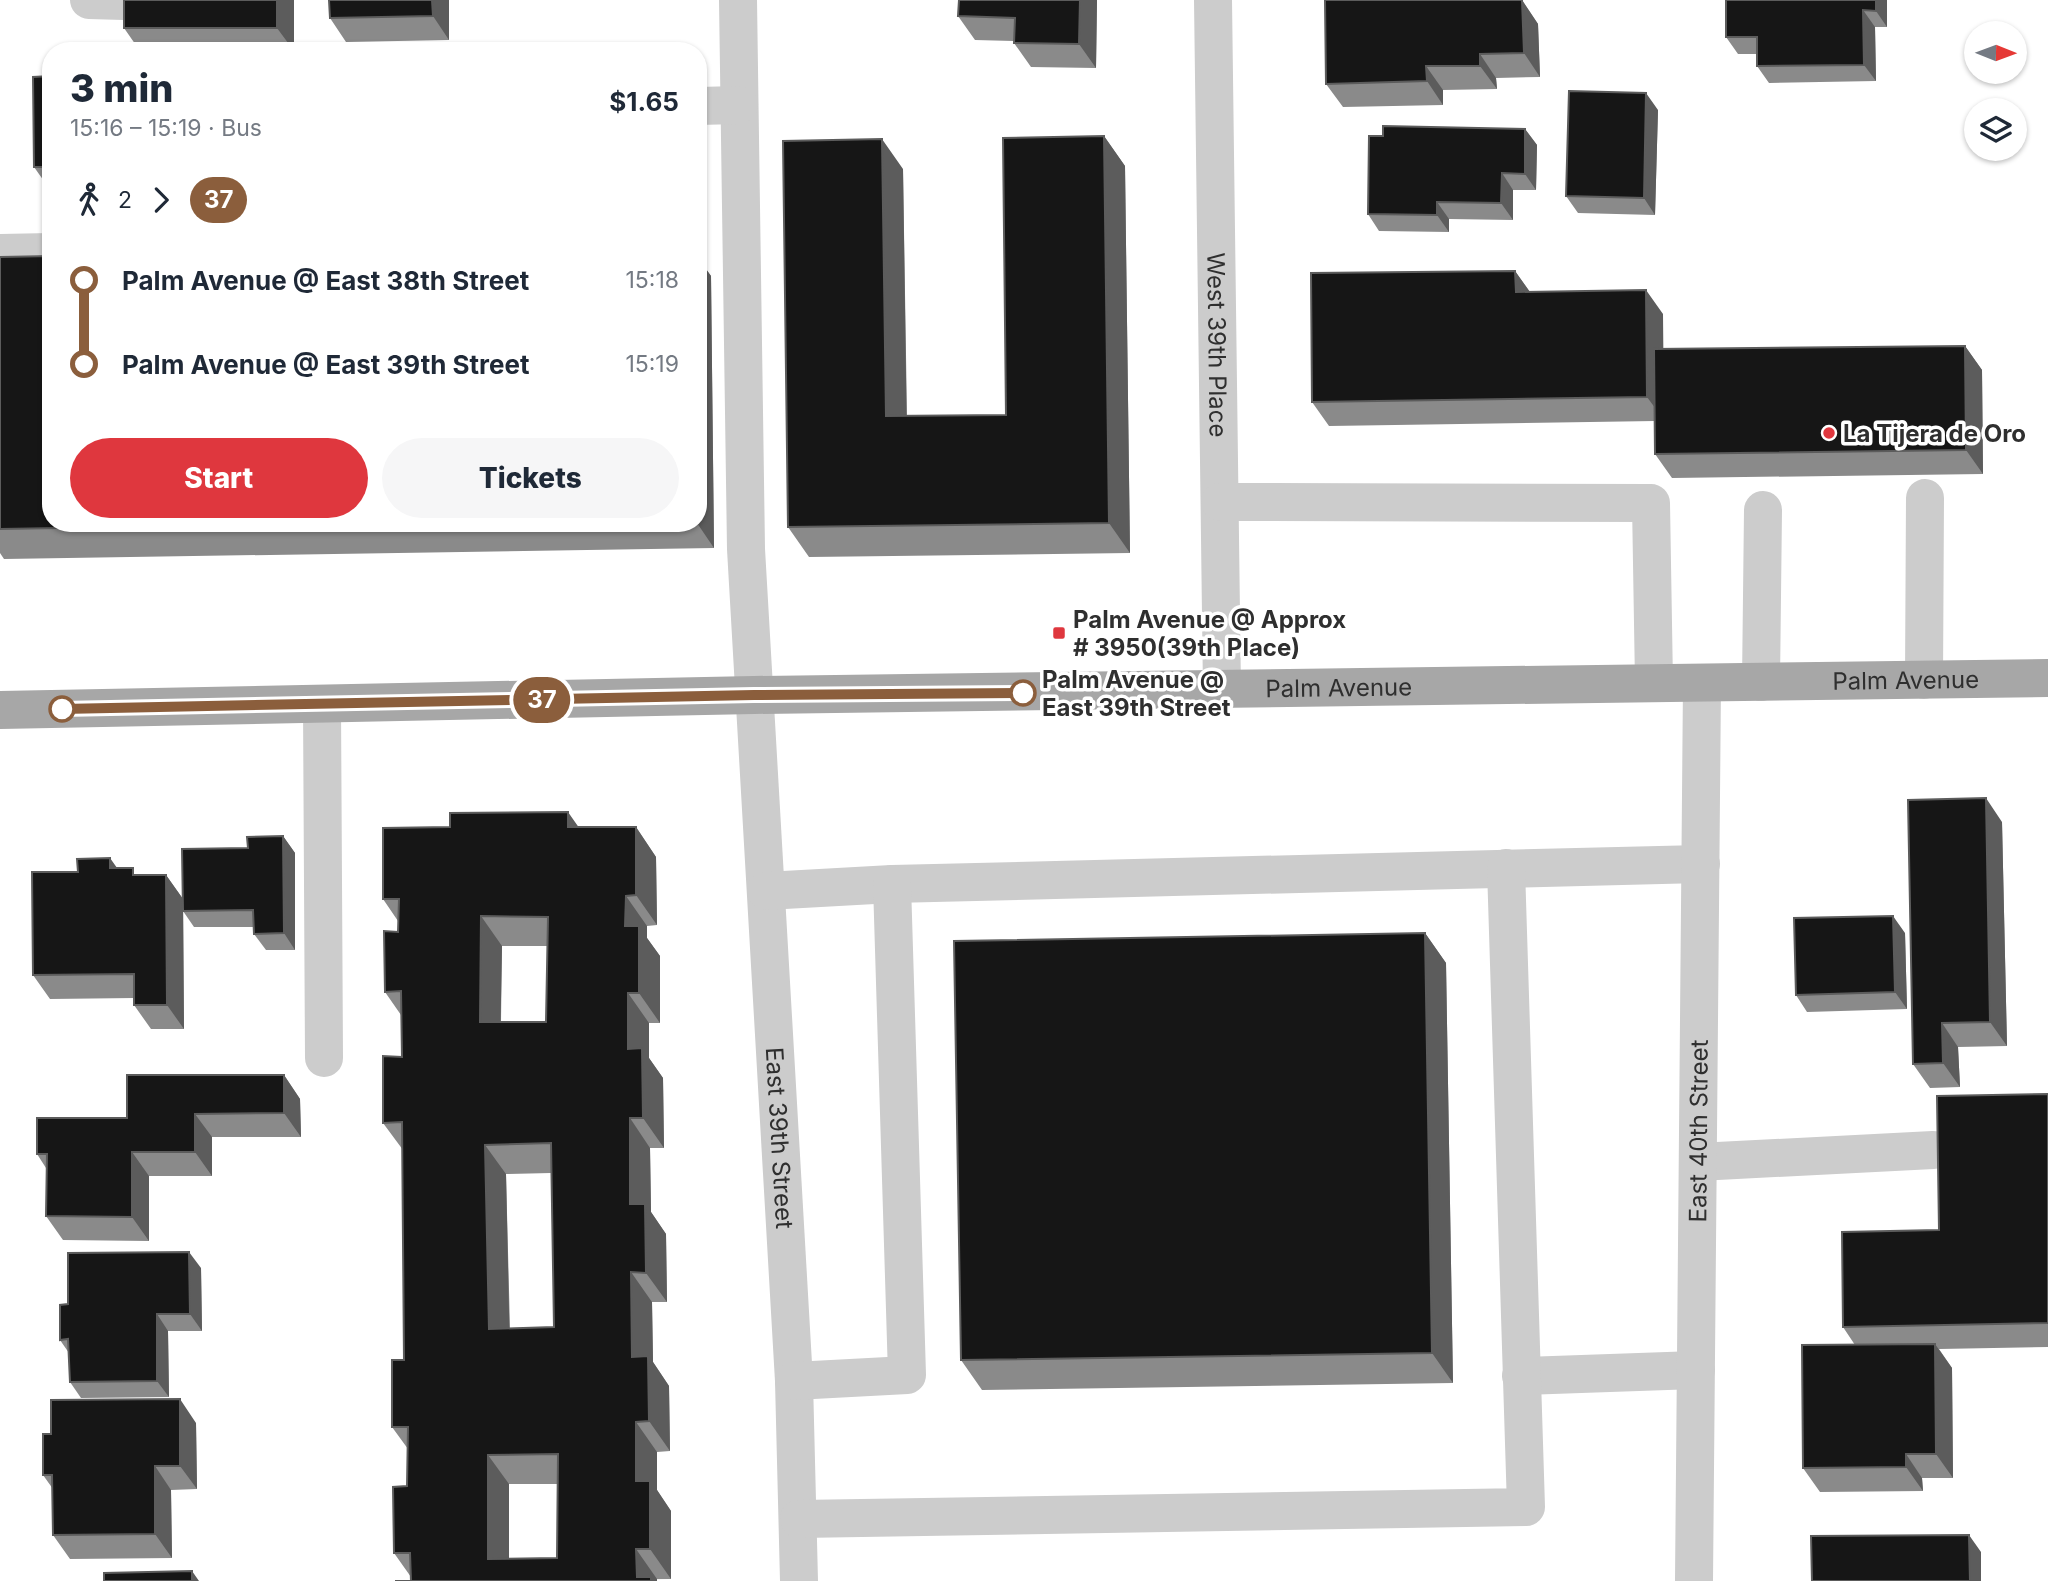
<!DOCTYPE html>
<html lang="en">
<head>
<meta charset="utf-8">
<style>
	body { margin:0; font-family:Inter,sans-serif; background:#f6f6f7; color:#1f2937; height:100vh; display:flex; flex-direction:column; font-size:26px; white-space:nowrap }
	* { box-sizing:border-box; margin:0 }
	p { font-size:23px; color:#747a83 }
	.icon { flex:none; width:38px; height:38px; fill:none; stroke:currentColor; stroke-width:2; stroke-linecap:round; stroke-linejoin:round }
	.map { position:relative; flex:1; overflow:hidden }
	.panel { position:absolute; left:42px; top:42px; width:665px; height:490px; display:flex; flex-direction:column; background:#fff; border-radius:28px; box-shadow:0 2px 5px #0004 }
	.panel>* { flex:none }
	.badge { padding:0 14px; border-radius:23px; font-size:24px; line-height:46px }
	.needle { width:46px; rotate:91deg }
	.fabs { position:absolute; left:1964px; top:21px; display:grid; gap:14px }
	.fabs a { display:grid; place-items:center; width:63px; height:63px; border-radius:50%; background:#fff; box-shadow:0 2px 5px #0004; font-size:35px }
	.map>.badge { position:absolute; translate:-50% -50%; box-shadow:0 0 0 4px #fff }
	.legs { display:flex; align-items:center; gap:10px; height:77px; padding:0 28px; font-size:23px }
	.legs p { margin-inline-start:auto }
	.summary { display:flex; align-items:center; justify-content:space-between; height:119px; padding:0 28px }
	h1 { font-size:38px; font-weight:800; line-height:52px }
	.button { display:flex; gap:14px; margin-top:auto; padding:14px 28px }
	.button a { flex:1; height:80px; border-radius:42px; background:#df373e; color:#fff; font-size:28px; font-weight:800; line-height:80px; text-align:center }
	.button a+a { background:#f6f6f7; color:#1f2937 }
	ul { padding:0 28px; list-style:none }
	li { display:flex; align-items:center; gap:24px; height:84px; font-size:26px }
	li i { display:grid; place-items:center; width:10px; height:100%; margin:0 9px; background:currentColor }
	li i::after { content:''; width:18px; height:18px; margin:-9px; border:5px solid; border-radius:50%; background:#fff }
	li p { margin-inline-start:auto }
	li:first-child i { background:linear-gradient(#0000 50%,currentColor 0) }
	li:last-child i { background:linear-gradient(currentColor 50%,#0000 0) }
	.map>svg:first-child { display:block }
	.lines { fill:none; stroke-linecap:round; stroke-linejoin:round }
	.minor { stroke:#ccc; stroke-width:38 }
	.major { stroke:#a7a7a7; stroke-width:38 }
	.wall { fill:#8a8a8a; fill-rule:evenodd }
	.shaded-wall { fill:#5c5c5c }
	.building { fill:#161616; stroke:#5c5c5c; stroke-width:2; fill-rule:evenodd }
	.line-1-casing { stroke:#fff; stroke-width:16 }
	.line-1 { stroke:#8b5e3c; stroke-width:10 }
	.poi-dot { fill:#df373e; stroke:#fff; stroke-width:2.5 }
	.stop-1-dot { fill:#fff; stroke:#8b5e3c; stroke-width:3.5 }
	.labels { text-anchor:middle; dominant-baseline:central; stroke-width:7; stroke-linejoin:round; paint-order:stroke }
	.street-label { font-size:24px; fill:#2f2f2f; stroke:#fff }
	.poi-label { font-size:24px; font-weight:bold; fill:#2f2f2f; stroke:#fff; text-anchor:start }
	.stop-label { font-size:24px; font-weight:bold; fill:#2f2f2f; stroke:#fff; text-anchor:start }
</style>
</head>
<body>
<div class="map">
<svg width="2048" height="1581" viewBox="0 0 2048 1581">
	<rect width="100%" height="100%" fill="#fff"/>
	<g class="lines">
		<g class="minor">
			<path d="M 89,0 L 124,1"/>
			<path id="s1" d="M 738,0 L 746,549 L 794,1381 L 799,1581"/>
			<path id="s2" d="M 1213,0 L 1222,691"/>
			<path d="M 698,106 L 739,105"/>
			<path d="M 0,253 L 51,252"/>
			<path d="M 1220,502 L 1651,503 L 1654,683"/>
			<path d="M 1924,680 L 1925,498"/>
			<path d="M 1761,682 L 1763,510"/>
			<path d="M 322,705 L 324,1058"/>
			<path d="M 766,891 L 892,884 L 1701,864"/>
			<path d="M 1698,1162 L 1933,1150"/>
			<path d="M 1521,1376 L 1696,1370"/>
			<path d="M 794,1381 L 907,1375 L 892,884"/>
			<path d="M 799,1519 L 1526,1507 L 1506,868"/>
			<path id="s3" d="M 1694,1581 L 1702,683"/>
		</g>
		<path class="major" id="s4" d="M 0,710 L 754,695 L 2048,678"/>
	</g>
	<path class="wall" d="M 294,0 L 294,51 L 140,51 L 124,28 Z
		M 329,0 L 449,0 L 449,40 L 346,42 L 330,18 Z
		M 959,0 L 1097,0 L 1096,68 L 1031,67 L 1014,43 L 1014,41 L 975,40 L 958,16 Z
		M 1522,0 L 1538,24 L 1540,77 L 1496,78 L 1497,89 L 1443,90 L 1443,105 L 1343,107 L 1326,84 L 1486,1 Z
		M 1887,0 L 1887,27 L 1875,27 L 1876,81 L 1769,83 L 1757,66 L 1757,54 L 1738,54 L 1726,37 Z
		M 51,76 L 51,191 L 34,167 Z
		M 1658,110 L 1655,215 L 1578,213 L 1566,196 Z
		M 1525,129 L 1537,145 L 1536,190 L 1513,190 L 1513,220 L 1449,219 L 1449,232 L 1379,231 L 1368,214 L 1383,136 Z
		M 1104,136 L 1125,166 L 1130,553 L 809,557 L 788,527 L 903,169 L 907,416 L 1006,415 Z
		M 0,257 L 51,523 L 698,523 L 698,258 L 711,276 L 714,548 L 4,559 L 0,553 Z
		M 1515,271 L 1530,292 L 1663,314 L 1663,349 L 1965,346 L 1982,370 L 1983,474 L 1672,478 L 1655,454 L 1655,421 L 1329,426 L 1312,402 Z
		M 2002,822 L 2007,1046 L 1958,1047 L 1960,1087 L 1930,1088 L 1913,1064 Z
		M 450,827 L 636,827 L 656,857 L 657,925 L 647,926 L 647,938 L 660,956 L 660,1023 L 649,1023 L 649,1058 L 663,1078 L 664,1148 L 650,1148 L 651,1212 L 666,1234 L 667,1302 L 652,1302 L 653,1362 L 669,1386 L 670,1451 L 657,1452 L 657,1490 L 671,1511 L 671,1579 L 411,1581 L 411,1577 L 394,1553 L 407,1486 L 408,1449 L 392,1427 L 404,1360 L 403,1150 L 383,1123 L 402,1057 L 401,1015 L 385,992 L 398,932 L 398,921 L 383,899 ZM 502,946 L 548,946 L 546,1022 L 501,1022 ZM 551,1173 L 554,1327 L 510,1328 L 506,1174 ZM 509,1484 L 558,1484 L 557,1558 L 509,1559 Z
		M 283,836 L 295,853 L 295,950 L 266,950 L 254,934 L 254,927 L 194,927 L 183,911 L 248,848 Z
		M 117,868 L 137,875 L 166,875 L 183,899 L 184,1029 L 151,1029 L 134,1005 L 134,998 L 50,999 L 33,975 L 78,872 Z
		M 1425,933 L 1446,963 L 1453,1383 L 982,1390 L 961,1360 Z
		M 1905,933 L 1907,1009 L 1807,1012 L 1796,995 Z
		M 284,1075 L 300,1099 L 301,1137 L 212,1137 L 212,1176 L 149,1176 L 149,1241 L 63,1240 L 46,1216 L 46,1168 L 37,1154 L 127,1118 Z
		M 2048,1094 L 2048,1347 L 1939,1349 L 1952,1368 L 1953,1478 L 1922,1478 L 1923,1491 L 1820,1492 L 1803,1468 L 1855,1345 L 1843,1327 L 1939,1230 Z
		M 201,1268 L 202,1331 L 168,1331 L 169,1397 L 81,1398 L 70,1382 L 69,1353 L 60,1340 L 68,1304 Z
		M 196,1423 L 197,1489 L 171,1490 L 172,1558 L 70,1559 L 53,1535 L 53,1489 L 43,1475 L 51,1434 Z"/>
	<path class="shaded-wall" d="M 277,0 L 294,0 L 294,51 L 277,28 Z
		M 432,0 L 449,0 L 449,40 L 433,16 Z
		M 1080,0 L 1097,0 L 1096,68 L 1079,44 Z
		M 1522,0 L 1538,24 L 1540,77 L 1524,53 Z
		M 1876,0 L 1887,0 L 1887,27 L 1876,11 Z
		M 1863,10 L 1875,27 L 1876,81 L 1864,65 Z
		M 1480,54 L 1496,78 L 1497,89 L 1480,66 Z
		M 1426,66 L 1443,90 L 1443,105 L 1427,81 Z
		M 1646,93 L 1658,110 L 1655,215 L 1644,198 Z
		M 1525,129 L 1537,145 L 1536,190 L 1525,174 Z
		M 1104,136 L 1125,166 L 1130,553 L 1109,523 Z
		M 882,139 L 903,169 L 907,446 L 886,416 Z
		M 1502,173 L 1513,190 L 1513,220 L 1501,203 Z
		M 1437,202 L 1449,219 L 1449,232 L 1437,215 Z
		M 698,258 L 711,276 L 714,548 L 697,523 L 698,523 Z
		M 1515,271 L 1532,295 L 1516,292 Z
		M 1646,290 L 1663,314 L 1664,420 L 1647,397 Z
		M 1965,346 L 1982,370 L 1983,474 L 1966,450 Z
		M 1986,798 L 2002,822 L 2007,1046 L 1990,1022 Z
		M 568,812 L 589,842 L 568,827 Z
		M 636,827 L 656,857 L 657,925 L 636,895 Z
		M 283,836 L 295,853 L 295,950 L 284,933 Z
		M 110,858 L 127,882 L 110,868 Z
		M 166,875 L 183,899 L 184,1029 L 167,1005 Z
		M 626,896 L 647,926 L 647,938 L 660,956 L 660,1023 L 639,993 L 625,926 Z
		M 481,916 L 502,946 L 500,1052 L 480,1022 Z
		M 1893,916 L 1905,933 L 1907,1009 L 1895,992 Z
		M 1425,933 L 1446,963 L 1453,1383 L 1432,1353 Z
		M 628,993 L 649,1023 L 649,1058 L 663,1078 L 664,1148 L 643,1118 L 628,1049 Z
		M 1942,1023 L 1958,1047 L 1960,1087 L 1943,1063 Z
		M 284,1075 L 300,1099 L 301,1137 L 284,1113 Z
		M 195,1114 L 212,1137 L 212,1176 L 195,1152 Z
		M 630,1118 L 650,1148 L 651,1212 L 666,1234 L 667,1302 L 646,1273 L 630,1204 Z
		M 485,1145 L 506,1174 L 510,1358 L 489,1329 Z
		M 132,1152 L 149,1176 L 149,1241 L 132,1217 Z
		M 189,1252 L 201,1268 L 202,1331 L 190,1314 Z
		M 631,1272 L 652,1302 L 653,1362 L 669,1386 L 670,1451 L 649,1421 L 632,1357 Z
		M 157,1314 L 168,1331 L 169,1397 L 157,1381 Z
		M 1935,1344 L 1952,1368 L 1953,1478 L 1936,1454 Z
		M 180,1399 L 196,1423 L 197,1489 L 180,1466 Z
		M 636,1422 L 657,1452 L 657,1490 L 671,1511 L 671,1579 L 650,1549 L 636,1481 Z
		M 1906,1454 L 1922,1478 L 1923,1491 L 1906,1467 Z
		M 488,1455 L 509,1484 L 509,1581 L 488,1559 Z
		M 155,1466 L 171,1490 L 172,1558 L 155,1534 Z
		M 1969,1535 L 1981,1552 L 1981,1581 L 1970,1581 Z
		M 636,1549 L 657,1579 L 657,1581 L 640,1581 L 637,1577 Z
		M 192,1571 L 199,1581 L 192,1581 Z"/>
	<path class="building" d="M 124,0 L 277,0 L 277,28 L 124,28 Z
		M 329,0 L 432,0 L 433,16 L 330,18 Z
		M 959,0 L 1080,0 L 1079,44 L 1014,43 L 1015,18 L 958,16 Z
		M 1325,0 L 1522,0 L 1524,53 L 1480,54 L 1480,66 L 1426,66 L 1427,81 L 1326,84 Z
		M 1726,0 L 1876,0 L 1876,11 L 1863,10 L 1864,65 L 1757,66 L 1757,37 L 1726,37 Z
		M 51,76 L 51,167 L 34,167 L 33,77 Z
		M 1569,91 L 1646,93 L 1644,198 L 1566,196 Z
		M 1383,126 L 1525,129 L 1525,174 L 1502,173 L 1501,203 L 1437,202 L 1437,215 L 1368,214 L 1369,136 L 1383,136 Z
		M 1104,136 L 1109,523 L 788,527 L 783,141 L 882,139 L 886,416 L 1006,415 L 1003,138 Z
		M 51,256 L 51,523 L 355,523 L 0,529 L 0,257 Z
		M 1515,271 L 1516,292 L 1646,290 L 1647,397 L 1312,402 L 1311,273 Z
		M 1965,346 L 1966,450 L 1655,454 L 1654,349 Z
		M 1986,798 L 1990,1022 L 1942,1023 L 1943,1063 L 1913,1064 L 1908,800 Z
		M 568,812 L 568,827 L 636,827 L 636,895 L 626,896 L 625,926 L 639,926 L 639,993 L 628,993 L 628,1049 L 642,1048 L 643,1118 L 630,1118 L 630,1204 L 645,1204 L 646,1273 L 631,1272 L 632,1357 L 648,1356 L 649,1421 L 636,1422 L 636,1481 L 650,1481 L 650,1549 L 636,1549 L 637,1577 L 651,1577 L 651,1581 L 395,1581 L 411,1581 L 410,1553 L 394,1553 L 393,1487 L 407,1486 L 408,1427 L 392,1427 L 392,1360 L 404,1360 L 402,1122 L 383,1123 L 383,1056 L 402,1057 L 401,991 L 385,992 L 384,931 L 398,932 L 399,899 L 383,899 L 383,828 L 450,827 L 450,813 ZM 481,916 L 548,917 L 546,1022 L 480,1022 ZM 551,1143 L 554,1327 L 489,1329 L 485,1145 ZM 558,1454 L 557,1558 L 488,1559 L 488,1455 Z
		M 283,836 L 284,933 L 254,934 L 253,910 L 183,911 L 182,849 L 248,848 L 247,837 Z
		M 110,858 L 110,868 L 133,868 L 133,875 L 166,875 L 167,1005 L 134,1005 L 134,974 L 33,975 L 32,872 L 78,872 L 77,859 Z
		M 1893,916 L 1895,992 L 1796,995 L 1794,918 Z
		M 1425,933 L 1432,1353 L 961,1360 L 954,941 Z
		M 127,1075 L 284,1075 L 284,1113 L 195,1114 L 195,1152 L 132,1152 L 132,1217 L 46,1216 L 47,1154 L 37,1154 L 37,1118 L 127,1118 Z
		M 2048,1094 L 2048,1323 L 1843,1327 L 1842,1232 L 1939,1230 L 1937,1096 Z
		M 189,1252 L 190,1314 L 157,1314 L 157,1381 L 70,1382 L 68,1339 L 60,1340 L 60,1305 L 68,1304 L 68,1253 Z
		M 1935,1344 L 1936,1454 L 1906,1454 L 1906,1467 L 1803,1468 L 1802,1345 Z
		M 180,1399 L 180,1466 L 155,1466 L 155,1534 L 53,1535 L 52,1475 L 43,1475 L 43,1434 L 51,1434 L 51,1400 Z
		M 1969,1535 L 1970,1581 L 1812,1581 L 1811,1536 Z
		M 192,1571 L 192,1581 L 104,1581 L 104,1573 Z"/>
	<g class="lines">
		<g class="line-1-casing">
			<path id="line-1" d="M 62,709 L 754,695 L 1023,693"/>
		</g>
		<use href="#line-1" class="line-1"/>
	</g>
	<g class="poi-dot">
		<circle cx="1829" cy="433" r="7"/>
		<rect x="1052" y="626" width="14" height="14" rx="3.5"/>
	</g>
	<g class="stop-1-dot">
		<circle cx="1023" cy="693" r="12"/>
		<circle cx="62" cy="709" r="12"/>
	</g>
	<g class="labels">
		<g class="street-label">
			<text stroke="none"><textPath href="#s2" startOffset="345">West 39th Place</textPath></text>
			<text stroke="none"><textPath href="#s4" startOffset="1906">Palm Avenue</textPath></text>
			<text stroke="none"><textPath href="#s4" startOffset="1339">Palm Avenue</textPath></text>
			<text stroke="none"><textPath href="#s3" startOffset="450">East 40th Street</textPath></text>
			<text stroke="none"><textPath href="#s1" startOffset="1139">East 39th Street</textPath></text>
		</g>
		<g class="poi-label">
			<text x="1843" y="433">La Tijera de Oro</text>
			<text x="1073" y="619">Palm Avenue @ Approx<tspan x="1073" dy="28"># 3950(39th Place)</tspan></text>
		</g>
		<g class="stop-label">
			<text x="1042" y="679">Palm Avenue @<tspan x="1042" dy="28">East 39th Street</tspan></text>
		</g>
	</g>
</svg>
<div class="fabs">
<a><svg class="needle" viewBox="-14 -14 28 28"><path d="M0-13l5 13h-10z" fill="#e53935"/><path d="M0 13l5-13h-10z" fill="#747a83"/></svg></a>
<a><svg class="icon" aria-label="layers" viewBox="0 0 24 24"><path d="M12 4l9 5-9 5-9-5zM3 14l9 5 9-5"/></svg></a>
</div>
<b class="badge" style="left:542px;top:700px;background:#8b5e3c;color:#fff">37</b>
<section class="panel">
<div class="summary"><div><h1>3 min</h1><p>15:16 – 15:19 · Bus</p></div><b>$1.65</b></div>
<div class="legs"><svg class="icon" aria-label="walk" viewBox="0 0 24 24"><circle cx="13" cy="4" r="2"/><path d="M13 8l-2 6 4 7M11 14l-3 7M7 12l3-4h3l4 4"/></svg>2<svg class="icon" aria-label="forward" viewBox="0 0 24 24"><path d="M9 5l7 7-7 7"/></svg><b class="badge" style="background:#8b5e3c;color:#fff">37</b></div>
<ul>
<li><i style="color:#8b5e3c"></i><b>Palm Avenue @ East 38th Street</b><p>15:18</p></li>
<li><i style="color:#8b5e3c"></i><b>Palm Avenue @ East 39th Street</b><p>15:19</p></li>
</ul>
<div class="button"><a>Start</a><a>Tickets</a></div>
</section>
</div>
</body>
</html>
